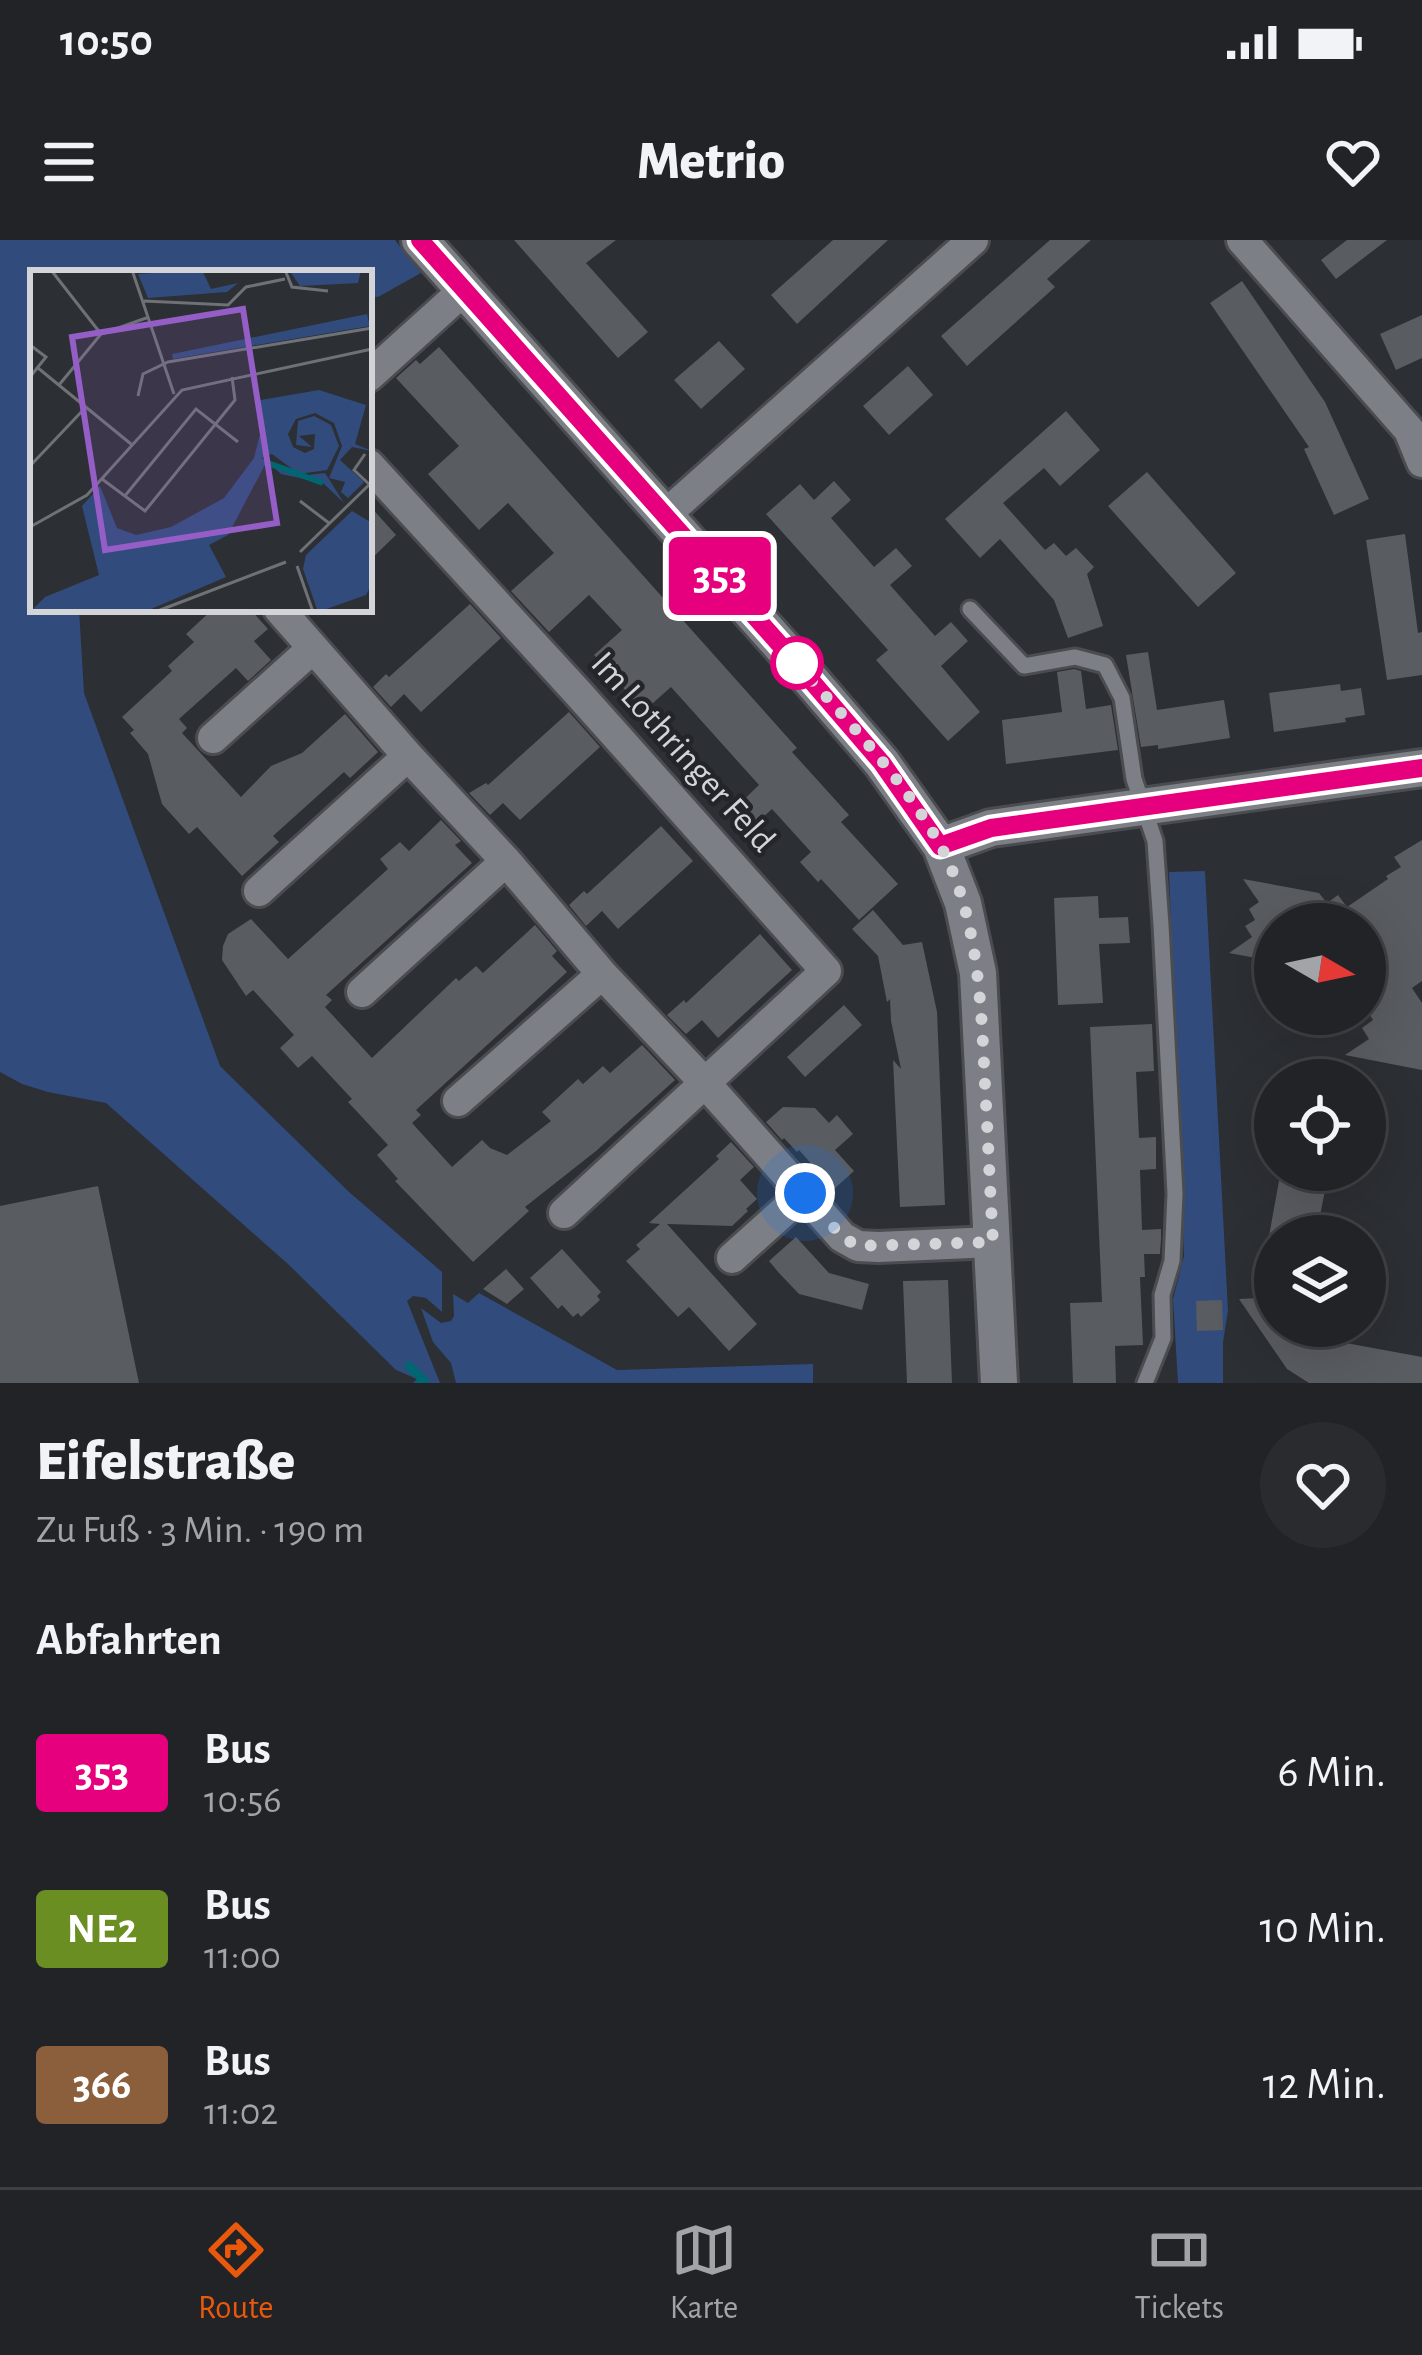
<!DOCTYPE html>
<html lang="de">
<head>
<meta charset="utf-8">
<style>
	body { margin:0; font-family:"Alegreya Sans",sans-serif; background:#292b2f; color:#f1f3f6; height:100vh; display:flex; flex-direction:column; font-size:45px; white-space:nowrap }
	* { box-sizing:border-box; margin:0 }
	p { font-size:39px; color:#a2a4a7 }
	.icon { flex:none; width:66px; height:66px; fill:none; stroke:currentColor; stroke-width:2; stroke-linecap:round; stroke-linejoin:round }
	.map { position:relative; height:1143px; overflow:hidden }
	.drawer { display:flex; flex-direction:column; background:#212327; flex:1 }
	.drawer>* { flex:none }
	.badge { padding:0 24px; border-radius:9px; font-size:42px; line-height:78px }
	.needle { width:78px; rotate:99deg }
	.buttons { position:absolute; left:1254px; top:663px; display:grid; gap:24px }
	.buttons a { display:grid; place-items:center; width:132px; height:132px; border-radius:50%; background:#212327; box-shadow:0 12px 48px #0002,0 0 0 3px #3e4044; font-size:60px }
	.you { position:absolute; width:60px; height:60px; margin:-30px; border:9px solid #fff; border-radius:50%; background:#1a73e8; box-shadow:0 0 0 18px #1a73e833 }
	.map>.badge { position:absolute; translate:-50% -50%; box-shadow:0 0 0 6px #fff }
	h2 { padding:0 36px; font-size:45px; line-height:108px }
	.round { display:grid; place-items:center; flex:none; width:126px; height:126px; border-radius:63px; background:#292b2f }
	.overview { display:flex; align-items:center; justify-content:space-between; height:204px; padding:0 36px }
	h1 { font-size:57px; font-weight:800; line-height:90px }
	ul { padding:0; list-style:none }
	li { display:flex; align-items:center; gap:36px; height:156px; padding:0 36px }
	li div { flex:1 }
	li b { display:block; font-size:45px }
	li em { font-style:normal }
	li .badge { min-width:132px; font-weight:700; text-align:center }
	.status { display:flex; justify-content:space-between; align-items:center; height:84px; padding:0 60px; background:#212327; direction:ltr }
	.status svg { height:33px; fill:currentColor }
	header { display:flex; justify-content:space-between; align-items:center; height:156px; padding:0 36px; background:#212327; font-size:54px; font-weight:800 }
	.tab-bar { display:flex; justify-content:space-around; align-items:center; height:168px; border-top:3px solid #3e4044; background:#212327; font-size:33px; color:#a2a4a7 }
	.tab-bar a { display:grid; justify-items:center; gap:6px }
	.tab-bar .selected { color:#ea580c }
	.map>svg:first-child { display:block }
	.green { fill:#314c7c }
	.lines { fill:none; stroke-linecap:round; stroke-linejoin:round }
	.stream { stroke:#006672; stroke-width:9 }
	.building { fill:#595c61 }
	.service-casing { stroke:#4a4c50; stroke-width:21 }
	.minor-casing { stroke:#4a4c50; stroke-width:36 }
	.tertiary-casing { stroke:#4a4c50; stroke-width:42 }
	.service { stroke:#7c7f85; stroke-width:15 }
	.minor { stroke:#7c7f85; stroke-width:30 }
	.tertiary { stroke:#7c7f85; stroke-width:36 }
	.line-casing { stroke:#fff; stroke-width:27 }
	.line { stroke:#e6007e; stroke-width:18 }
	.walk { stroke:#d2d4d7; stroke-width:12; stroke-dasharray:0 21.6 }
	.stop-dot { fill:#fff; stroke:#e6007e; stroke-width:6 }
	.labels { text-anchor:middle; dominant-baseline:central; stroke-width:9; stroke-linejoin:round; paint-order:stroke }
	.street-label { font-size:36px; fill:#d2d4d7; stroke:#23252a }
	.inset-river { fill:none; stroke:#006672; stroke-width:6 }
	.inset-road { fill:none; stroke:#6e7175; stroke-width:3 }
	.view { fill:#955ec6; fill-opacity:0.15; stroke:#955ec6; stroke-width:6 }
	.inset-edge { fill:none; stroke:#d2d4d7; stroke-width:6 }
</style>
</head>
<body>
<div class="status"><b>10:50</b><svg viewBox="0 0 49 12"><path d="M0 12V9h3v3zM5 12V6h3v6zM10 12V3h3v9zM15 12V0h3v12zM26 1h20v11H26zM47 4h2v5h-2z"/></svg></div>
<header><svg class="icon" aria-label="menu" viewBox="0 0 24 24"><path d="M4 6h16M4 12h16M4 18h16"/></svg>Metrio<svg class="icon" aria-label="heart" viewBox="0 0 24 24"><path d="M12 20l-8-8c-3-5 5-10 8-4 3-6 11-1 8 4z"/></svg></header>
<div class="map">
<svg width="1422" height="1143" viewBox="0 0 1422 1143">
	<rect width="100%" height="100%" fill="#2c2f34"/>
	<path class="green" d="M 0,0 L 395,0 L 421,33 L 378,57 L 369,56 L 369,33 L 33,33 L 33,369 L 79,369 L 84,453 L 220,826 L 349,952 L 442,1032 L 442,1072 L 426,1058 L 413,1056 L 407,1061 L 440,1143 L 413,1143 L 417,1139 L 396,1130 L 288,1024 L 106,863 L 48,852 L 22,844 L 0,832 Z
		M 1205,631 L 1228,1071 L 1223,1102 L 1223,1143 L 1178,1143 L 1173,1059 L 1184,1016 L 1169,632 Z
		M 479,1053 L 617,1130 L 813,1124 L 813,1143 L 456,1143 L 451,1123 L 433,1102 L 421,1068 L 441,1083 L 451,1081 L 454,1076 L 453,1054 L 468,1063 Z"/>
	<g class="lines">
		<path class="stream" d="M 409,1126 L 424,1140 L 420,1143"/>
	</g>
	<path class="building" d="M 514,0 L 616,0 L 586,23 L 648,92 L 618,118 Z
		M 833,0 L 888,0 L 797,84 L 771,55 Z
		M 1050,0 L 1091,0 L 1047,39 L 1055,47 L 967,126 L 941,96 Z
		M 1347,0 L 1387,0 L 1336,39 L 1321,20 Z
		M 1242,41 L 1325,162 L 1369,259 L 1334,275 L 1304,209 L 1309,207 L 1210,63 Z
		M 1422,75 L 1422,118 L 1396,130 L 1380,94 Z
		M 719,101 L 745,129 L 701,169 L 674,140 Z
		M 439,107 L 797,508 L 792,512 L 849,575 L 841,582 L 898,644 L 859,680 L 821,639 L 818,642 L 800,622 L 811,612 L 772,569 L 751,588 L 734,569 L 759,545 L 671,447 L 644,471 L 594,415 L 622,390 L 589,355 L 549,392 L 511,351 L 554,313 L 508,263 L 479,290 L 428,234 L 459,206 L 396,138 L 416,120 L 420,124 Z
		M 908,126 L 933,155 L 889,195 L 863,166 Z
		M 1066,171 L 1100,210 L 1060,246 L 1044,228 L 1003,263 L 1045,310 L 1054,303 L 1066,316 L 1076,308 L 1094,327 L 1087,334 L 1103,386 L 1068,398 L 1054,360 L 1000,299 L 980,318 L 945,279 Z
		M 1147,232 L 1236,333 L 1198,367 L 1108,266 Z
		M 834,241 L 851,260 L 831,278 L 874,327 L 896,308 L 912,326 L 890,345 L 935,396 L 951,382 L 968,401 L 941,426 L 980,472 L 948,501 L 876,420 L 888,410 L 766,274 L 800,244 L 814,260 Z
		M 369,265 L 396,295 L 369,321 Z
		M 1405,294 L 1418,393 L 1422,392 L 1422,435 L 1387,440 L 1366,300 Z
		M 470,364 L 501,398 L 421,472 L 404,454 L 391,467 L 373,447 L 386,434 L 389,437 Z
		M 213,369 L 250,369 L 268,389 L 254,401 L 271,420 L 248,441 L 236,428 L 179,479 L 187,488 L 182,493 L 241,557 L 271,526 L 302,513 L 345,474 L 378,512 L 350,538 L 344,532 L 273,596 L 279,602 L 242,636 L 197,587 L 189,594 L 162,564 L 148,514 L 130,493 L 134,490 L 122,477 L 172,431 L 168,426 L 194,402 L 186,394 Z
		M 1148,412 L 1157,470 L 1224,460 L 1230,498 L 1158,509 L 1158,505 L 1141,507 L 1126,415 Z
		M 1074,429 L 1081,431 L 1086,469 L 1111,465 L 1118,510 L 1006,524 L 1002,480 L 1062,472 L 1057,432 Z
		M 1340,444 L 1341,451 L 1361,448 L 1365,475 L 1345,478 L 1346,482 L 1274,492 L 1269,453 Z
		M 569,472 L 600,507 L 520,580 L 503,563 L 490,575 L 469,553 L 486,543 L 488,545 Z
		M 441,580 L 461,601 L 455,605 L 472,623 L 326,755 L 332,760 L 325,767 L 372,818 L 456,738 L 459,741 L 476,726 L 483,733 L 535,685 L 557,711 L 552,716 L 567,732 L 416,870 L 421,875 L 412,883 L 452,927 L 482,900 L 490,908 L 507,915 L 551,881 L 542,872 L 578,839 L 583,844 L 603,826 L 610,833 L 642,805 L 675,840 L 596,911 L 525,967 L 529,971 L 473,1022 L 395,941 L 398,939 L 377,915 L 388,905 L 348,862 L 352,859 L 312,816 L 298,828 L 280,808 L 294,795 L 253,750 L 246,756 L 222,720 L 223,706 L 228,694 L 251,679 L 288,719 L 388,629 L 380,619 L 400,602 L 409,611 Z
		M 661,586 L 693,621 L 618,689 L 602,671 L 586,686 L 569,665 L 584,651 L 587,654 Z
		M 1422,600 L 1422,741 L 1412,748 L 1422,763 L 1422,830 L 1345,815 L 1369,799 L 1362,788 L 1373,780 L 1365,767 L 1365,684 L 1275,684 L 1275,732 L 1267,720 L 1229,713 L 1252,697 L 1245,686 L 1255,680 L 1249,669 L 1259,662 L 1243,639 L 1319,653 L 1327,663 L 1338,655 L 1347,667 L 1388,639 L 1386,636 L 1401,627 L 1394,617 Z
		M 1098,656 L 1099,678 L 1128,677 L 1130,703 L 1099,704 L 1103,763 L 1058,765 L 1054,658 Z
		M 873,670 L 903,705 L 922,702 L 937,772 L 945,965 L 900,967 L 893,820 L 901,829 L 891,781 L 890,759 L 887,762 L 878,716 L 852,689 Z
		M 760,694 L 792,730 L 718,798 L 702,780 L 686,794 L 667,775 L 684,760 L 686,763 Z
		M 844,765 L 862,785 L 805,837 L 787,817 Z
		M 1152,784 L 1154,831 L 1136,832 L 1139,898 L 1156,897 L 1156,929 L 1140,930 L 1142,990 L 1161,989 L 1161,999 L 1160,1014 L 1144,1014 L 1145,1037 L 1140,1037 L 1143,1105 L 1115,1106 L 1116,1143 L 1073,1143 L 1070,1063 L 1102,1062 L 1090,787 Z
		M 783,867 L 815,868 L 829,883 L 837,875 L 853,894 L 835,910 L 854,931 L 834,949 L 799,910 L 797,912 L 784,898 L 782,900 L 766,882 Z
		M 731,902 L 754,927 L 740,940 L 757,959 L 746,969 L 748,971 L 732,986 L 667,984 L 757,1084 L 729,1111 L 689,1067 L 678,1077 L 626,1021 L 640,1009 L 636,1005 L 660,984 L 649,983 L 719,919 L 716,916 Z
		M 1281,930 L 1329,930 L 1316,996 L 1269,996 Z
		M 98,946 L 139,1143 L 0,1143 L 0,966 Z
		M 796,997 L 829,1033 L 869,1044 L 862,1070 L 799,1054 L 779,1033 L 769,1021 Z
		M 562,1009 L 601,1052 L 597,1056 L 600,1060 L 581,1077 L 578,1073 L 573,1077 L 562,1065 L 558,1069 L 530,1038 Z
		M 506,1029 L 524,1049 L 507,1064 L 483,1049 Z
		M 948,1040 L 952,1143 L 907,1143 L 903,1041 Z
		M 1275,1057 L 1275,1090 L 1422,1117 L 1422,1143 L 1309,1143 L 1287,1129 L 1239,1059 Z
		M 1222,1060 L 1223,1090 L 1197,1091 L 1196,1061 Z"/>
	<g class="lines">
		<g class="service-casing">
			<path id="service" d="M 970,369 L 1024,426 L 1075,417 L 1105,425 L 1122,458 L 1134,539 L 1155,601 L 1161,685 L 1175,954 L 1172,1021 L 1162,1055 L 1163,1098 L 1145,1143"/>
		</g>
		<g class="minor-casing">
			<path id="minor" d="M 1242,0 L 1409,190 L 1422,222
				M 369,136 L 463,51
				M 369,225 L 578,453 L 826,731 L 564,973
				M 664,276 L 973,0
				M 279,369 L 408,516 L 506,621 L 602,734 L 706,844 L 842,997 L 858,1006 L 878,1007 L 993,1002
				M 213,498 L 313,408
				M 259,651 L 408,516
				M 362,752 L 506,621
				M 458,861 L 602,734
				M 732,1018 L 804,953"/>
		</g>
		<g class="tertiary-casing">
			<path id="tertiary" d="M 420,0 L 790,416 L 882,523 L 941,606 L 963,663 L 978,733 L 999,1143
				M 941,606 L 991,588 L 1422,528"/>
		</g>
		<use href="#service" class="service"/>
		<use href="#minor" class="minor"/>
		<use href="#tertiary" class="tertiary"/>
	</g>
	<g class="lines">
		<g class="line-casing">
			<path id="line" d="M 420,0 L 790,416 L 882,523 L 940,606 L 991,588 L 1422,528"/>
		</g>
		<use href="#line" class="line"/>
		<path class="walk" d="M 797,423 L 790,416 C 842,475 900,534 939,603 C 979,675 981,765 985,845 C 988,898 990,950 993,1002 L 858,1006 L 842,997 L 805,953"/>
	</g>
	<circle class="stop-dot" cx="797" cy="423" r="24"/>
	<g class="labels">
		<g class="street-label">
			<text transform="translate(683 512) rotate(48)">Im Lothringer Feld</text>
		</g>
	</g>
	<g transform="translate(30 30)">
		<rect width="342" height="342" fill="#2c2f34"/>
		<path d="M 172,0 L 181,19 L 208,13 L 197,22 L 118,28 L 108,4 ZM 259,0 L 331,0 L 328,13 L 270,16 ZM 337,44 L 340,56 L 143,89 L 142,84 ZM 289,120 L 336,135 L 325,174 L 342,181 L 322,177 L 310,190 L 334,212 L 318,228 L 311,222 L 315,212 L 299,208 L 312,176 L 304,153 L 285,143 L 266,149 L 258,164 L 263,177 L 275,183 L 284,179 L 285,164 L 269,166 L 282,177 L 266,175 L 268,151 L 284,146 L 301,155 L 309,176 L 297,200 L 269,204 L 242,184 L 231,188 L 270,206 L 295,203 L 314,233 L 293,213 L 251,204 L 237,191 L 198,265 L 179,275 L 196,307 L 114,342 L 0,342 L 15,327 L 69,305 L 52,236 L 70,216 L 87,258 L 106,265 L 141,257 L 194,228 L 224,188 L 231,160 L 225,131 ZM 322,241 L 342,253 L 342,313 L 336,325 L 288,342 L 273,299 L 276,285 Z" fill="#314c7c"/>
		<path class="inset-river" d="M 235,192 L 293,213"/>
		<path class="inset-road" d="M 21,0 L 71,64M 102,0 L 144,124M 255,0 L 262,17 L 298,21M 114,31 L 198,35 L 216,17 L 255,9M 0,75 L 16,87 L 0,107M 8,98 L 101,174M 29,115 L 71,64 L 119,47M 108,126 L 113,104 L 138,92 L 342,58M 335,184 L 324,200 L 340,215M 0,196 L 56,137M 72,209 L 115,241 L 205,130 L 202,107M 94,227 L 166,139 L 208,172M 270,231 L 299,253M 0,257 L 57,225 L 152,120 L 342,79M 270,282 L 342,212M 267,296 L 283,342M 125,342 L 256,292"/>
		<path class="view" d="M 213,39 L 247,253 L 75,280 L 42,67 Z"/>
		<rect width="342" height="342" class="inset-edge"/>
	</g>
</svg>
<div class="buttons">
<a><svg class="needle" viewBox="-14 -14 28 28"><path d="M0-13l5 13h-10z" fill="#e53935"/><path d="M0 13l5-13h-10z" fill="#a2a4a7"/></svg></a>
<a><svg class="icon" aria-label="locate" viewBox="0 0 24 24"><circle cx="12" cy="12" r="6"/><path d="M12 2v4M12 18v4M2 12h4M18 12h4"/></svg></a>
<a><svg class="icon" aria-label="layers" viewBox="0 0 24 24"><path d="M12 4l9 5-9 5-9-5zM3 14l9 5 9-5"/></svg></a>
</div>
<div class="you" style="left:805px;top:953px"></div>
<b class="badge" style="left:720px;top:336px;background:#e6007e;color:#fff">353</b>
</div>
<section class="drawer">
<div class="overview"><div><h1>Eifelstraße</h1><p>Zu Fuß · 3 Min. · 190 m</p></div><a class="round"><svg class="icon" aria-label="heart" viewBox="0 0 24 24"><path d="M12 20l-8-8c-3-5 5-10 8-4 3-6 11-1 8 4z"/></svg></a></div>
<h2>Abfahrten</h2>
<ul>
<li><span class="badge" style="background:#e6007e;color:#fff">353</span><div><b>Bus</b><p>10:56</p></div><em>6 Min.</em></li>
<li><span class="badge" style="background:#6b8e23;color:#fff">NE2</span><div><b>Bus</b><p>11:00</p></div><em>10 Min.</em></li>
<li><span class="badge" style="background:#8b5e3c;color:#fff">366</span><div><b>Bus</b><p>11:02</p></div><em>12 Min.</em></li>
</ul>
</section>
<nav class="tab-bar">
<a class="selected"><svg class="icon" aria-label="directions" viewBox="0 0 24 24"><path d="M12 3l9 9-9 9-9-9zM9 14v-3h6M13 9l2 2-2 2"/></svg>Route</a>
<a><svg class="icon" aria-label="map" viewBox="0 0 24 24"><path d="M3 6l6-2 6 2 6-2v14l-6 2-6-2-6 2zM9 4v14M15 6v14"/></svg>Karte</a>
<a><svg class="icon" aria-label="tickets" viewBox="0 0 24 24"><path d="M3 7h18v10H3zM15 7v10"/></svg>Tickets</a>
</nav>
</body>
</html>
